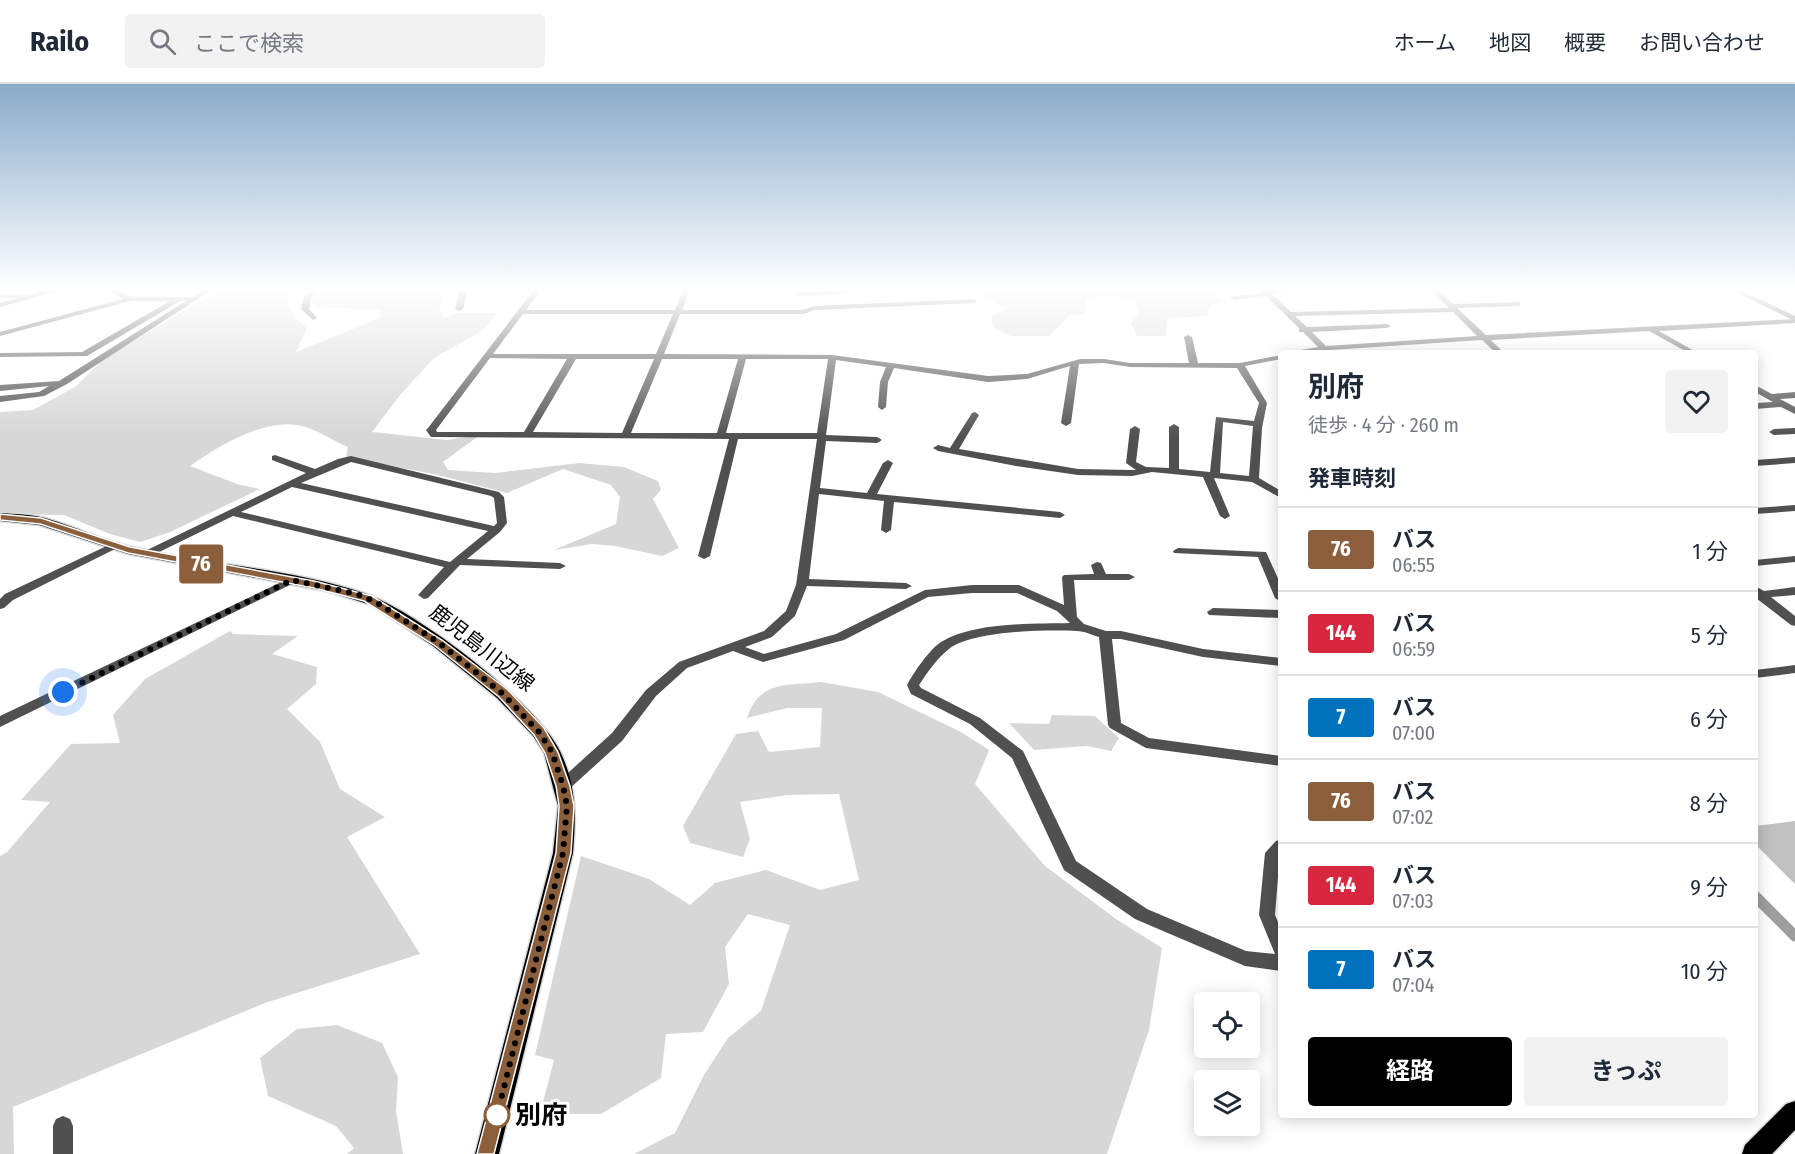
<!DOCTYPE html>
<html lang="ja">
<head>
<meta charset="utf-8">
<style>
	body { margin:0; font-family:"Fira Sans Condensed","Noto Sans JP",sans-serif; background:#f2f2f3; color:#1f2937; height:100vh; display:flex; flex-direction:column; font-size:22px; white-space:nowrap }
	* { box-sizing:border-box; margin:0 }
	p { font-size:20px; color:#747a83 }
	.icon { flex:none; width:33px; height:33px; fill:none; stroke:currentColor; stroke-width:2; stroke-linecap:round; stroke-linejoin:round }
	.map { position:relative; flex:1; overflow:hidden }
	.sheet { position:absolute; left:1278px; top:266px; width:480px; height:768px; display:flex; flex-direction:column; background:#fff; border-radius:6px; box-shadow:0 3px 15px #0003 }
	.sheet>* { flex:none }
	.badge { padding:0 12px; border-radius:4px; font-size:21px; line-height:39px }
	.fabs { position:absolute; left:1194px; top:908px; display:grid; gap:12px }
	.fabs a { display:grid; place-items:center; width:66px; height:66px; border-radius:6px; background:#fff; box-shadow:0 3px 15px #0003; font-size:30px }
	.you { position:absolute; width:30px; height:30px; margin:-15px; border:4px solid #fff; border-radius:50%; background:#1a73e8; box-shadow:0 0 0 9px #1a73e833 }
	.map>.badge { position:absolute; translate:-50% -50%; box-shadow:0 0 0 3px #fff }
	h2 { padding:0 30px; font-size:22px; line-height:54px }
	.round { display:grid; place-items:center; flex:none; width:63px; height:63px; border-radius:6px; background:#f2f2f3 }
	.head { display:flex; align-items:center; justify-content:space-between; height:102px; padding:0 30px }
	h1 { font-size:28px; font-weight:700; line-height:45px }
	.button { display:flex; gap:12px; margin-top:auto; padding:12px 30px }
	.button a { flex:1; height:69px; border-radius:6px; background:#000; color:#fff; font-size:24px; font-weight:700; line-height:69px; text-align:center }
	.button a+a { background:#f2f2f3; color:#1f2937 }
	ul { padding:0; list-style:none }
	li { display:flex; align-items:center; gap:18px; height:84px; padding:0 30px; border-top:2px solid #e0e1e3 }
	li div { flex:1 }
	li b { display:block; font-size:22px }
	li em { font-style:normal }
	li .badge { min-width:66px; font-weight:700; text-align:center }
	header { display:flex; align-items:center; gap:36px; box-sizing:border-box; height:84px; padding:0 30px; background:#fff; border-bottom:2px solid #e0e1e3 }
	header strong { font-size:28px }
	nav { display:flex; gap:33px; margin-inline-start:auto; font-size:21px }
	.search { width:420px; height:54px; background:#f2f2f3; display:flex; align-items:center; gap:15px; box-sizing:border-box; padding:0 21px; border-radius:6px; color:#747a83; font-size:22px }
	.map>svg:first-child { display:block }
	.green { fill:#d7d7d7 }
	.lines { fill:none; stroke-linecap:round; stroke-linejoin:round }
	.stream { stroke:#9e9e9e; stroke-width:11 }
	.building { fill:#c0c0c0 }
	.primary-casing { stroke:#dbdbdb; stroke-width:3 }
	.minor { fill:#505050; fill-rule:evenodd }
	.tertiary { fill:#505050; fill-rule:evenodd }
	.primary { fill:#000; fill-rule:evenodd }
	.line { fill:#8b5e3c; stroke:#fff; stroke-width:1.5 }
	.walk { stroke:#000; stroke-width:6; stroke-dasharray:0 10.8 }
	.stop-dot { fill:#fff; stroke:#8b5e3c; stroke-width:3 }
	.labels { text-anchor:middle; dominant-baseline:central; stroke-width:6; stroke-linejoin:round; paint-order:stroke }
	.street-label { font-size:21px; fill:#000; stroke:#fff }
	.near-stop-label { font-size:26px; font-weight:bold; fill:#000; stroke:#fff; text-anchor:start }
</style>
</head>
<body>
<header>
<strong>Railo</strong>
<div class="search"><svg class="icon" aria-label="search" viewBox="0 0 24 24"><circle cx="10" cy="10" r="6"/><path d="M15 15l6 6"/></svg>ここで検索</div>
<nav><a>ホーム</a><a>地図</a><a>概要</a><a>お問い合わせ</a></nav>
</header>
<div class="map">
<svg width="1795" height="1070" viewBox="0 0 1795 1070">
	<rect width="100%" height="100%" fill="#fff"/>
	<path class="green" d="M 224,203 L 294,203 L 287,215 L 294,232 L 307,244 L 296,268 L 380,234 L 381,226 L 320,223 L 307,217 L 320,203 L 448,204 L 439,225 L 444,234 L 458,229 L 498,229 L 482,247 L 434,274 L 400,311 L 372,348 L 447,356 L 480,351 L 443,378 L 448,386 L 495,389 L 579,379 L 624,383 L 658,397 L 661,406 L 653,415 L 679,464 L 662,472 L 615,462 L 592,460 L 554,466 L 616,440 L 620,413 L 611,401 L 563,385 L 507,409 L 438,391 L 346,373 L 348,363 C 332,356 313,343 297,341 C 263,335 217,363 190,382 L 237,400 L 260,405 L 170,448 L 140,458 L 110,450 L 64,431 L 0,430 L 0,328 L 33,326 L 75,303 L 105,274 Z
		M 958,203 L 1203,203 L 1227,218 L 1211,221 L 1206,232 L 1167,234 L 1166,252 L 1137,252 L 1131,239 L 1140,228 L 1134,215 L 1104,212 L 1086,215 L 1085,230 L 1070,231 L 1049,252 L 1011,252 L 993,243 L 991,233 L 1006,225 L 985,212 Z
		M 230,547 L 233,550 L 298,552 L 272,570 L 317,583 L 316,600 L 287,625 L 320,658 L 340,705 L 385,733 L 347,753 L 420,870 L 265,919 L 13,1023 L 14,1070 L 0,1070 L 0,772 L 7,768 L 50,718 L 21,716 L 71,660 L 120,659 L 113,631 L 145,595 Z
		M 821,598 L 878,608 L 961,648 L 989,666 L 975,700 L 1045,782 L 1116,835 L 1162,864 L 1149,946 L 1107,1070 L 634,1070 L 675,1049 L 704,991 L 728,954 L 761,927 L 790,841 L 748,830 L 725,863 L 729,900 L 703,948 L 666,950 L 661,994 L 601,1030 L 540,1030 L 554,976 L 535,971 L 581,772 L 649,795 L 690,821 L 715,799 L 766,786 L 820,806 L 859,796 L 839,710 L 788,711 L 740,718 L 750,755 L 743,773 L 690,759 L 683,742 L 736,650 L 758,647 L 769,668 L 820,663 L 822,624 L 787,624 L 747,634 C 759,596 787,602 821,598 Z
		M 1052,631 L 1095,632 L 1119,654 L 1111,667 L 1087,662 L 1034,666 L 1009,639 L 1049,640 Z
		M 337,941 L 382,959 L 398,993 L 396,1027 L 403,1070 L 347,1070 L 354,1064 L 336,1042 L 268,1012 L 260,974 L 297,945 Z"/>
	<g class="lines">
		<path class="stream" d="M 1755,812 L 1795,852"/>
	</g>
	<path class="building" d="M 1795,737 L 1795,800 L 1755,760 L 1755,742 Z"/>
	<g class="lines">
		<g class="primary-casing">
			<path id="primary" d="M 0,429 C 15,430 31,430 45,434 C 74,442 102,456 132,463 C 208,481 290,484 364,509 C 415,526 536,618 560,667 C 577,703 576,731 573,769 L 499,1070 L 475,1070 L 553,769 L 558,722 L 544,669 L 533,652 L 497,614 L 433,562 L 371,521 L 326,507 L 128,470 L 39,441 L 0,437 Z
				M 1795,1017 L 1795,1046 L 1772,1070 L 1742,1070 L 1745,1061 L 1786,1020 Z"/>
		</g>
		<path class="minor" d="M 45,203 L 54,203 L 35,214 L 0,214 L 0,210 L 34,210 Z
			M 103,203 L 112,203 L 131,213 L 193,213 L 208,203 L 216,203 L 67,300 L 44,312 L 0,318 L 0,312 L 39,308 L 49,302 L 0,307 L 0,301 L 59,297 L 186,217 L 180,217 L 87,272 L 0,273 L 0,269 L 82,268 L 170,217 L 130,217 L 0,252 L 0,248 L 123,215 Z
			M 313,203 L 320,203 L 311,213 L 309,225 L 317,234 L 313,236 L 301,225 L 304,213 Z
			M 463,203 L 470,203 L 467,209 L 463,225 L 459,227 L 455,225 L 459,209 Z
			M 536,203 L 543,203 L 526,226 L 675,226 L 684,203 L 691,203 L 682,226 L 802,226 L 814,222 L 973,215 L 977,217 L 973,219 L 815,226 L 803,230 L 680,230 L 664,270 L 832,271 L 988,292 L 1027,290 L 1080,275 L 1104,275 L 1130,279 L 1189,279 L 1184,253 L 1188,251 L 1192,253 L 1198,279 L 1240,279 L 1281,271 L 1281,275 L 1245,282 L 1267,319 L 1262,344 L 1259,394 L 1281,407 L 1281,414 L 1252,398 L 1214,394 L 1230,432 L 1225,435 L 1220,432 L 1203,393 L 1152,388 L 1132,392 L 1078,391 L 1016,382 L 938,367 L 933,364 L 938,361 L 950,364 L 972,329 L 975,328 L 979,331 L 959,365 L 1078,385 L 1132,386 L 1136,386 L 1126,379 L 1130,345 L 1135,342 L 1140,345 L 1136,378 L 1146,383 L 1169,384 L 1169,343 L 1174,340 L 1179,343 L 1179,385 L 1210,388 L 1216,333 L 1254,337 L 1259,319 L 1237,284 L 1130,283 L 1104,279 L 1079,280 L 1071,339 L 1066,342 L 1061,339 L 1070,282 L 1027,295 L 988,298 L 894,284 L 888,298 L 886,323 L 882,326 L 878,323 L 880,298 L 886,283 L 836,276 L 826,351 L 877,353 L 882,356 L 877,359 L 826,357 L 820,404 L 867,409 L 883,379 L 888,376 L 893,379 L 877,410 L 1060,428 L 1065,431 L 1060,434 L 894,418 L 891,446 L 886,449 L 881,446 L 884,417 L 819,410 L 809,495 L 906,499 L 912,502 L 906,505 L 807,502 L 795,532 L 772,553 L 745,563 L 764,570 L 836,550 L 925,506 L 972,501 L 1019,501 L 1064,521 L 1062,493 L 1064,491 L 1094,490 L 1091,481 L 1097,478 L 1101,479 L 1106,490 L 1129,490 L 1135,493 L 1129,496 L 1074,496 L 1077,533 L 1084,540 L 1106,547 L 1121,547 L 1203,565 L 1281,574 L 1281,582 L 1203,573 L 1121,555 L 1112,555 L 1121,639 L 1149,654 L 1281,672 L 1281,682 L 1146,664 L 1110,644 L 1108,641 L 1099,553 C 1092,551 1084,547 1077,547 C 1048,545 971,547 949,565 C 937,574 927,589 919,601 L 921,604 L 980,634 L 1023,667 L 1076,777 L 1147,825 L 1246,867 L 1275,870 L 1259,831 L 1265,769 L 1276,757 L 1281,755 L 1275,831 L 1281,845 L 1281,887 L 1245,882 L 1135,835 L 1064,786 L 1012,674 L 970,640 L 911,610 L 907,601 C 914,588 929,566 941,558 C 974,538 1032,540 1070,539 L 1057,527 L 1017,509 L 972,509 L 928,513 L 844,556 L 763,578 L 733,567 L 687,584 L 656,612 L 622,657 L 568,706 L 563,707 L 558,706 L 556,702 L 558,698 L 612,649 L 646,606 L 679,578 L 764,547 L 786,527 L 796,501 L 817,355 L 738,355 L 710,472 L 704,475 L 698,472 L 729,355 L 431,353 L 426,346 L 428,344 ZM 523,230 L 673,230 L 656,270 L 493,270 ZM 490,274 L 567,275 L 524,348 L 437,348 L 436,346 ZM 576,275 L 654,275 L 622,349 L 533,348 ZM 662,275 L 738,275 L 717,349 L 631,349 ZM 746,275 L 828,275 L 817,349 L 726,349 ZM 1223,338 L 1253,342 L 1249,392 L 1220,389 Z
			M 854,203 L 872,203 L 833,211 L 799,212 L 795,210 L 799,208 L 833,207 Z
			M 1254,203 L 1263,203 L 1267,206 L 1327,203 L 1272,210 L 1291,228 L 1449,224 L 1428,203 L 1435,203 L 1453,220 L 1520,218 L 1520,222 L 1517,222 L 1457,224 L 1486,251 L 1795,235 L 1795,239 L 1659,247 L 1696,268 L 1687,268 L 1649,247 L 1491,256 L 1503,268 L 1495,268 L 1482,256 L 1330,266 L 1330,268 L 1322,267 L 1300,268 L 1301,266 L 1318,263 L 1303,248 L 1299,248 L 1299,244 L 1266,212 L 1234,216 L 1230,214 L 1234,212 L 1262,209 ZM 1453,228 L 1477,252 L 1326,262 L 1312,248 L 1387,244 L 1391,242 L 1387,240 L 1307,243 L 1295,232 Z
			M 1755,301 L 1772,310 L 1795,308 L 1795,314 L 1780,315 L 1795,323 L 1795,330 L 1781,323 L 1755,325 L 1755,319 L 1773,318 L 1755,308 Z
			M 1795,344 L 1795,350 L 1774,351 L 1769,348 L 1774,345 Z
			M 275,371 L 315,385 L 338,375 L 351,372 L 499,408 L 504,413 L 507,439 L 500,448 L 467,475 L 560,479 L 566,482 L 560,485 L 460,481 L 428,514 L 424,515 L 418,511 L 444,483 L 233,432 L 151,472 L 143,472 L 141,470 L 143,468 L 306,389 L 272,376 L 272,372 ZM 351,378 L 491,412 L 494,414 L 497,439 L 494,442 L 301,399 ZM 292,403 L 488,447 L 450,478 L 241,428 Z
			M 1795,373 L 1795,379 L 1755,382 L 1755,376 Z
			M 1795,421 L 1795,427 L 1755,430 L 1755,424 Z
			M 1178,464 L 1266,468 L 1281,501 L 1281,518 L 1275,514 L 1258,473 L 1174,469 L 1173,467 Z
			M 1795,472 L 1795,478 L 1755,482 L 1755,476 Z
			M 292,493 L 298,496 L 296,498 L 0,643 L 0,632 Z
			M 1755,502 L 1764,507 L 1795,503 L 1795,511 L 1771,513 L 1795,532 L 1795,542 L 1791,541 L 1756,514 Z
			M 1213,524 L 1281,526 L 1281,534 L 1209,531 L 1207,528 Z
			M 1795,581 L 1795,589 L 1755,594 L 1755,586 Z
			M 63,1032 L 70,1035 L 73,1042 L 73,1070 L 53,1070 L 53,1042 L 56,1035 Z"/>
		<path class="tertiary" d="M 60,203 L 73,203 L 0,223 L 0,219 Z
			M 1725,203 L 1734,203 L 1795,232 L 1795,237 Z
			M 113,459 L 118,462 L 117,464 L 13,516 L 4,524 L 0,525 L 0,515 L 5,510 Z"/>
		<use href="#primary" class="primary"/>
	</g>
	<linearGradient id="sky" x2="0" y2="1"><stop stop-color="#8aabca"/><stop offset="0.58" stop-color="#fff"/><stop offset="1" stop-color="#fff" stop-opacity="0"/></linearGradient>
	<rect width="1795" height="353" fill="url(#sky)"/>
	<path class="line" d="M 0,430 L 41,434 L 130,463 L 314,497 L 372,512 L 442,556 L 508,606 L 544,644 L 558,668 L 570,702 L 574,722 L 571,769 L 494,1070 L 477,1070 L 556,769 L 559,722 L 556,702 L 545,669 L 534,651 L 499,613 L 434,561 L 364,517 L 314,504 L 128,469 L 40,440 L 0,436 Z"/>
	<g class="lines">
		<path class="walk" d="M 63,608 L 292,496 L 357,510 L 376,518 L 438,558 L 503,610 L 539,648 L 552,668 L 563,702 L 567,722 L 563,769 L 497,1031"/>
	</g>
	<circle class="stop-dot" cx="497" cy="1031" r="12"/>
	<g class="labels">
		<g class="street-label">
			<text transform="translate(482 564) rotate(38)">鹿児島川辺線</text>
		</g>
		<g class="near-stop-label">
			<text x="515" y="1031">別府</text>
		</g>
	</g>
</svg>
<div class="fabs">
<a><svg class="icon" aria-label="locate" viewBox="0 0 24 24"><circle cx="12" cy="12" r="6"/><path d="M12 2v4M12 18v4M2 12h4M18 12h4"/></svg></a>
<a><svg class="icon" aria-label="layers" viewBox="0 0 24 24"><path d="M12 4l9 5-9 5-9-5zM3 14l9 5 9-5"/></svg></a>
</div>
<div class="you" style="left:63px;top:608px"></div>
<b class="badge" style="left:201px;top:480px;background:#8b5e3c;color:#fff">76</b>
<section class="sheet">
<div class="head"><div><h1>別府</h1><p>徒歩 · 4 分 · 260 m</p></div><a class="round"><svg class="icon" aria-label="heart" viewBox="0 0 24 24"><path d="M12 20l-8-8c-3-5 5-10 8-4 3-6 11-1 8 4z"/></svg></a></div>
<h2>発車時刻</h2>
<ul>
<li><span class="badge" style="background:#8b5e3c;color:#fff">76</span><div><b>バス</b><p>06:55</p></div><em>1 分</em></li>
<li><span class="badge" style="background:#d7263d;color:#fff">144</span><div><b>バス</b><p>06:59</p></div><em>5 分</em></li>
<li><span class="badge" style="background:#0072bc;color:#fff">7</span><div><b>バス</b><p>07:00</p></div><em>6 分</em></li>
<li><span class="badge" style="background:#8b5e3c;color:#fff">76</span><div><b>バス</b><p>07:02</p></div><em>8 分</em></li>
<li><span class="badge" style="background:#d7263d;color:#fff">144</span><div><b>バス</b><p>07:03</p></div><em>9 分</em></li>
<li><span class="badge" style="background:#0072bc;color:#fff">7</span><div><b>バス</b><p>07:04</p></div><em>10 分</em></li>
</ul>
<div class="button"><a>経路</a><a>きっぷ</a></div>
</section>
</div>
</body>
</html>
